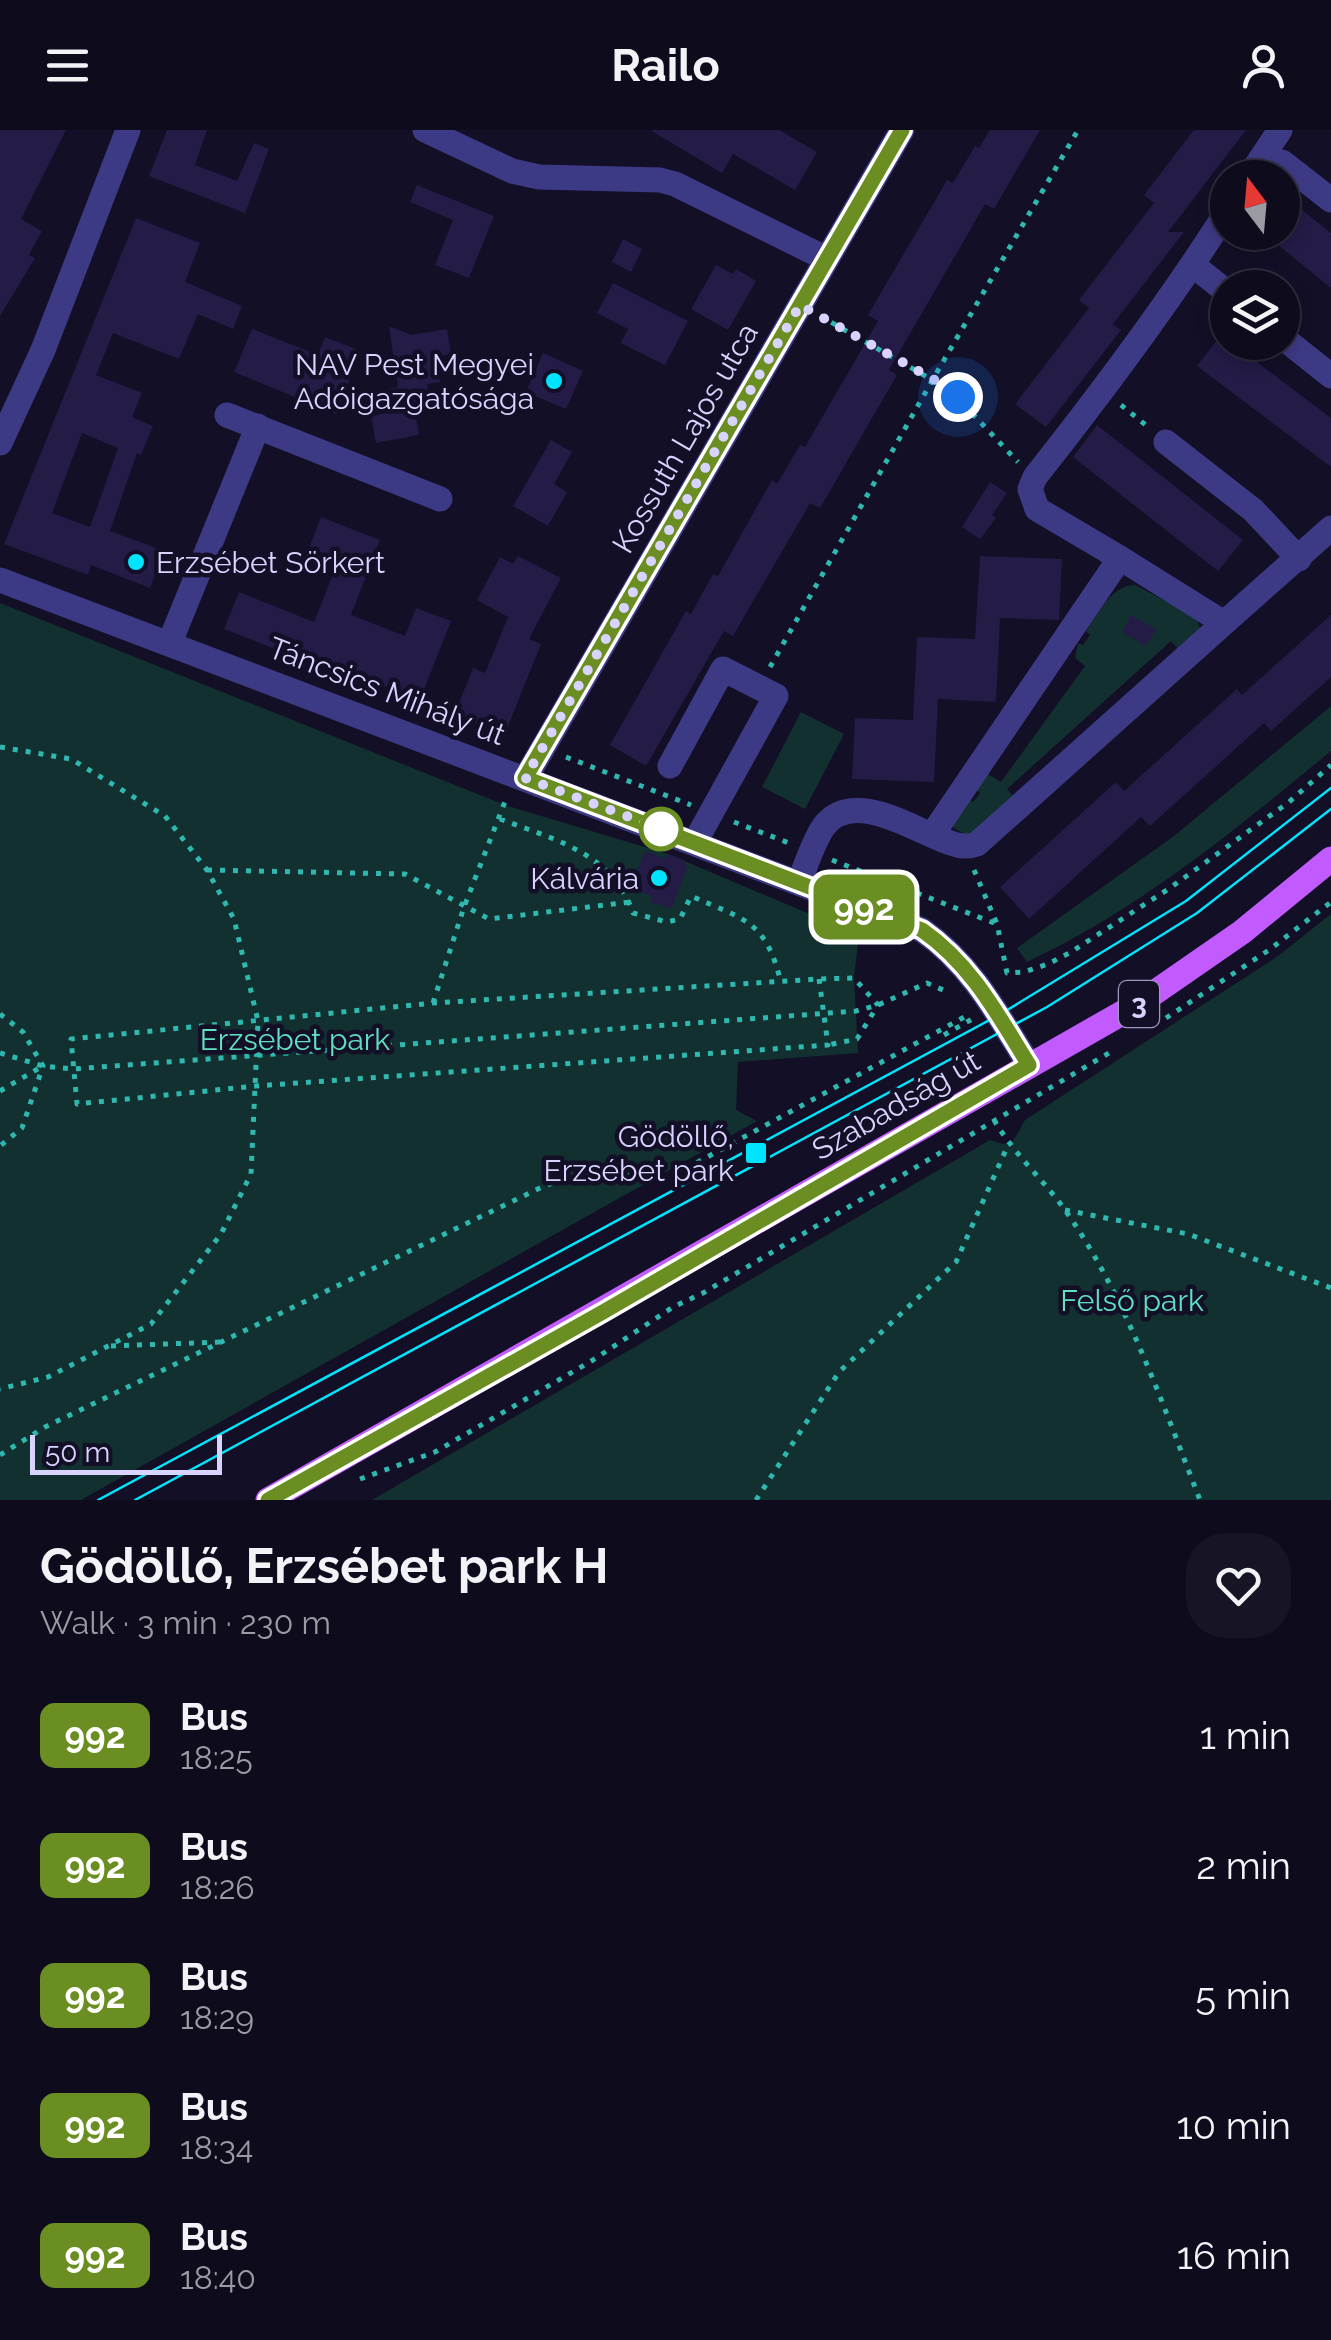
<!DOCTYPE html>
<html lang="en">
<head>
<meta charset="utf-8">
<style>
	body { margin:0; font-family:Raleway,sans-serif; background:#171425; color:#f1f3f6; height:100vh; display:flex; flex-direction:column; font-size:38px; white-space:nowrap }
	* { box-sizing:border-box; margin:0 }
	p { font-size:32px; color:#9b9ba3 }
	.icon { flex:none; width:55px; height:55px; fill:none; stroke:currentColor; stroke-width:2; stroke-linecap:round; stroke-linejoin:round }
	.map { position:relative; height:1370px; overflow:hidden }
	.details { display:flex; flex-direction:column; background:#0e0b1c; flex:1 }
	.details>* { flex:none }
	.badge { padding:0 20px; border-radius:15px; font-size:35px; line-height:65px }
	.needle { width:65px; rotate:344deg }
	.buttons { position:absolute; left:1210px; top:30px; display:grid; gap:20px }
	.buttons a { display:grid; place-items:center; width:90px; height:90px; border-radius:50%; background:#0e0b1c; box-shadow:0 5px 15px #0003,0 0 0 2px #2e2b3b; font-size:50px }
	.scale { position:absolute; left:30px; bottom:25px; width:192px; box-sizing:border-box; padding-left:10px; border:5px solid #d9d4ff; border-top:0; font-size:28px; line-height:35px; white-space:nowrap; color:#d9d4ff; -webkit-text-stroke:8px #130f26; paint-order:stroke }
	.you { position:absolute; width:50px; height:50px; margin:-25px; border:8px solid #fff; border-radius:50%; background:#1a73e8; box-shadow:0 0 0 15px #1a73e833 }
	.map>.badge { position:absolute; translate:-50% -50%; box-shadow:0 0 0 5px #fff }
	.round { display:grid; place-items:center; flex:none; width:105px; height:105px; border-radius:40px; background:#171425 }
	.overview { display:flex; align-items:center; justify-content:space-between; height:170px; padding:0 40px }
	h1 { font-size:48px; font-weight:700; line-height:75px }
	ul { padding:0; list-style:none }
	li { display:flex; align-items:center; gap:30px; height:130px; padding:0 40px }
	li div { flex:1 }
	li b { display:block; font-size:38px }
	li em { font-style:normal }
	li .badge { min-width:110px; font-weight:700; text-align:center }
	header { display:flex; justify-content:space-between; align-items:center; height:130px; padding:0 40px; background:#0e0b1c; font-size:45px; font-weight:700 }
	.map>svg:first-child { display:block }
	.green { fill:#12302f }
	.building { fill:#241b47; fill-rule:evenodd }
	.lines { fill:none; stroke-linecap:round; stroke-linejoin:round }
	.path { stroke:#2fb8b0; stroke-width:5; stroke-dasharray:5 8; stroke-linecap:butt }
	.street { stroke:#3d3a85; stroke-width:25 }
	.primary { stroke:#c25bff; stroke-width:25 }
	.tram { stroke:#00e5ff; stroke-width:2.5 }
	.line-casing { stroke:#fff; stroke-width:22 }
	.line { stroke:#6b8e23; stroke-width:15 }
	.walk { stroke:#d9d4ff; stroke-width:10; stroke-dasharray:0 18 }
	.poi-dot { fill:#00e5ff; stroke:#130f26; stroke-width:4 }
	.stop-dot { fill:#fff; stroke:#6b8e23; stroke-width:5 }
	.labels { text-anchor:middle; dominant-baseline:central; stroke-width:9; stroke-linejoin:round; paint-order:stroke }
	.shield { fill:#130f26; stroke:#9e99be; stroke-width:2.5 }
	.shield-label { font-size:28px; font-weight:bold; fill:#d9d4ff }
	.poi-label { font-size:30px; fill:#d9d4ff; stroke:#130f26; text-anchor:end }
	.street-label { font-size:30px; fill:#d9d4ff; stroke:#130f26 }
	.park-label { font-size:30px; fill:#5fe0c0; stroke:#130f26 }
</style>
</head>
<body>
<header><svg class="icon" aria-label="menu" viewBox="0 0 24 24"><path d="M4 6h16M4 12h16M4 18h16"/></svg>Railo<svg class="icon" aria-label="person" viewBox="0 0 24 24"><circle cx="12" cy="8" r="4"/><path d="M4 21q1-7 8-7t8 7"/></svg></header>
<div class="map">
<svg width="1331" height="1370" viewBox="0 0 1331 1370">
	<rect width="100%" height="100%" fill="#130f26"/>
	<path class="green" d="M 1135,455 L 1196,487 L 1201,501 L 1179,520 L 1171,511 L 1007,659 L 1015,668 L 999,690 L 966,705 L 952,697 L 968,669 L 973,672 L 980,663 L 975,659 L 986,643 L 1001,652 L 1085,536 L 1075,528 L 1078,513 L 1083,515 L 1090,505 L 1086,501 C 1099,483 1111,455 1135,455 Z
		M 0,473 L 505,675 L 668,724 L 859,805 L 854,848 L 858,923 L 738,932 L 736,980 L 757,991 L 81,1370 L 0,1370 Z
		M 1331,576 L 1331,621 C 1235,700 1140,779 1027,832 L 1017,818 L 1174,706 Z
		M 801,582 L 844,604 L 805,679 L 762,657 Z
		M 1331,784 L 1331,1370 L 372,1370 L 990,1010 L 1003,1014 L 1013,1011 L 1025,990 L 1278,826 Z"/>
	<path class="building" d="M 0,0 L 66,0 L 21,89 L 42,101 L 29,125 L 35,128 L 0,186 Z
		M 167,0 L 207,0 L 195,35 L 237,51 L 254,13 L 269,19 L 245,83 L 149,46 Z
		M 650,0 L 779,0 L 817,22 L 795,60 L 733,24 L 722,43 Z
		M 990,0 L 1040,0 L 994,79 L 985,74 L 889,240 L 897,245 L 820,378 L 810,373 L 733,506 L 724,501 L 646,636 L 610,615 L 686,481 L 691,484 L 713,444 L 718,446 L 772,350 L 777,354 L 800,315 L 805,317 L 878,191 L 868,185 L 947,50 L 953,53 L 975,16 L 979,18 Z
		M 1194,0 L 1246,0 L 1168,102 L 1184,102 L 1113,194 L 1121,200 L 1046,297 L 1015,274 L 1089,178 L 1079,170 L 1154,73 L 1144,65 Z
		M 417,55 L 494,86 L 469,148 L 435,135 L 453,90 L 410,72 Z
		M 1282,64 L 1331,103 L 1331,158 L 1262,102 L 1282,102 Z
		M 136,88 L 200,113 L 185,152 L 242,176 L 233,199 L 198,184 L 179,229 L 113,203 L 96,245 L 142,263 L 132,287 L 153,296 L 141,325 L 137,323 L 110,401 L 164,421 L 150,458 L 91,435 L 88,445 L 4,414 ZM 82,303 L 118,318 L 90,397 L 52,383 Z
		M 623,109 L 642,119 L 631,142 L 612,132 Z
		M 716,135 L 733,144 L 736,139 L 756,151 L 728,200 L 691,179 Z
		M 613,153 L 688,191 L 665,235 L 621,213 L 628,199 L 597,183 Z
		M 389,196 L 411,205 L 447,199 L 451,224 L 436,227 L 440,252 L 427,254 L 431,278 L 415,281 L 419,305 L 376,313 L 371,286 L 387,283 L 383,260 L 398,257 Z
		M 252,199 L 318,225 L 325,207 L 361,221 L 336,284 L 234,242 Z
		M 1221,205 L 1331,288 L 1331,337 L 1197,236 Z
		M 543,223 L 583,241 L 566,279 L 526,262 Z
		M 1097,295 L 1243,410 L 1218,441 L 1073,327 Z
		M 551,310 L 572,322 L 554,354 L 567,362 L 548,396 L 513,376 Z
		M 990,352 L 1007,363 L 992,385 L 996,388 L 980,409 L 962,397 Z
		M 321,387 L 380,410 L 351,485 L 405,506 L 416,478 L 451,491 L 420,570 L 331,535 L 329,540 L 224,499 L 239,462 L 314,492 L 339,429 L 309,418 Z
		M 518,426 L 561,448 L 529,509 L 541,514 L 504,606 L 454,585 L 473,538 L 485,543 L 508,487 L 477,470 L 500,427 L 513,434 Z
		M 980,426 L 1062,429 L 1059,490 L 1000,488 L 996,572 L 938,569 L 934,652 L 852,649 L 855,588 L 913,590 L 917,507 L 975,509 Z
		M 1131,485 L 1156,499 L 1146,516 L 1122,502 Z
		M 1331,485 L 1331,547 L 1271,601 L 1264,593 L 1150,696 L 1141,687 L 1029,789 L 1000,757 L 1116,652 L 1124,661 L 1237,559 L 1242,565 Z
		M 645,721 L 666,729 L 668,724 L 684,730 L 687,737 L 672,778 L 650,772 L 652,766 L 631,758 Z"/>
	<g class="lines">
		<path class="path" d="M 820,186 L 950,260 L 1018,332
			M 1121,275 L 1147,296
			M 770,537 L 933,249 L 1078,0
			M 0,617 L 71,629 L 165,686 L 207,740 L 234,789 L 258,891 L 251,1044 L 221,1104 L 151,1194 L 48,1247 L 0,1259
			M 566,627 L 691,675
			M 500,689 C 553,709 613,723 633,783 L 667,792 L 680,789 L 691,766 C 745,790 766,790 781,853
			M 734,692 L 789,713
			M 832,730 L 994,793
			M 207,740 L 405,744 L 489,789 L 630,772
			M 974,740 L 997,794 L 1007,843 L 1024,842 L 1048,834 L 1071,822 L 1170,758 L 1289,672 L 1331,635
			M 819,849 L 828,915 L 256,956 L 77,974 L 71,909 L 433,873 L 819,849 L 854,848 L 878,875 L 857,909 L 828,915
			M 433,873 L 464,777 L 506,669
			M 0,884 L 23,902 L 43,936 L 22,998 L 0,1016
			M 1166,888 L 1269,820 L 1331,772
			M 944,905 L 974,888
			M 0,923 L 43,936 L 73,939 L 856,881 L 878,875 L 927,853 L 950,863
			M 0,961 L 41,937
			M 994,990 C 1014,1024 1042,1048 1065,1080 C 1126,1166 1162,1273 1200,1370
			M 1065,1080 L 1188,1104 L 1331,1158
			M 111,1216 L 220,1212
			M 0,1325 L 45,1297 L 540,1058 L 570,1046 L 596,1042 L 665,1050 L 968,885
			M 360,1349 L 435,1322 L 593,1230 L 673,1177 L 703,1163 L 1114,920
			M 756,1370 L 839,1242 L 956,1132 L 1008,1015"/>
		<path class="street" d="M 425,0 L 512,41 L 539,47 L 660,50 L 675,54 L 827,129
			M 1282,32 L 1331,70
			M 1248,48 L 1280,0
			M 1193,135 L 1228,163
			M 1282,207 L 1331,246
			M 227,285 L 440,369
			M 1166,312 L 1253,380 L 1299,429
			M 0,313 L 43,220 L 128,0
			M 1120,428 L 1037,379 L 1030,359 L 1035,347 C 1103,261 1169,173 1228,80
			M 0,450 L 922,800 C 972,835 998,885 1029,935
			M 1224,493 L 1331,398
			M 170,512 L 258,296
			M 670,636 L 723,539 L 776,566 L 695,712
			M 525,649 L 902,0
			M 799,753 C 806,735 813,712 824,696 C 852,660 908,696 940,709 C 953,714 963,719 977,714 L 1224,493 L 1120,428 L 932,705"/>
		<path class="primary" d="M 268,1370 L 1138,874 L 1242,802 L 1331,729"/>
		<path class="tram" d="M 98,1370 L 999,885 L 1186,771 L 1331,658
			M 135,1370 L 1047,877 L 1197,783 L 1331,679"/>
	</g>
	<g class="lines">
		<g class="line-casing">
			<path id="line" d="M 268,1370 L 603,1182 L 1029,935 C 998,885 972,835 922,800 L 525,648 L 902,0"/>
		</g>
		<use href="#line" class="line"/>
		<path class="walk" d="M 661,699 L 525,648 L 800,175 L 940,253 L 958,267"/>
	</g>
	<g class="poi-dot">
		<circle cx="554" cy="251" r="10"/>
		<circle cx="136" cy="432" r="10"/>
		<circle cx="659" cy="748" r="10"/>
		<rect x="744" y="1011" width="24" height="24" rx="5"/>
	</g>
	<circle class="stop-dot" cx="661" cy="699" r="20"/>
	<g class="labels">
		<rect class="shield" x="1119" y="851" width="40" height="46" rx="8"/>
		<g class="shield-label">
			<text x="1139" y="874">3</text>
		</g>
		<g class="poi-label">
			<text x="534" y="234">NAV Pest Megyei<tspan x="534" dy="34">Adóigazgatósága</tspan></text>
			<text x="156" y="432" text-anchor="start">Erzsébet Sörkert</text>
			<text x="639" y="748">Kálvária</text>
			<text x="734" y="1006">Gödöllő,<tspan x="734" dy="34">Erzsébet park</tspan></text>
		</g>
		<g class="street-label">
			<text transform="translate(685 308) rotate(-60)">Kossuth Lajos utca</text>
			<text transform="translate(387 561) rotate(21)">Táncsics Mihály út</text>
			<text transform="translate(896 975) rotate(-30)">Szabadság út</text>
		</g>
		<g class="park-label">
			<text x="295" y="909">Erzsébet park</text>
			<text x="1132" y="1170">Felső park</text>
		</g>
	</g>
</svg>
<div class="buttons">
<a><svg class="needle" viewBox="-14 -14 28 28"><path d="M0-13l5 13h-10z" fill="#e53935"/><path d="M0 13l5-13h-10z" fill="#9b9ba3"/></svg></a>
<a><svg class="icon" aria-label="layers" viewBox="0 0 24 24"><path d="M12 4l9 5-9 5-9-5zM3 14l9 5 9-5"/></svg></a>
</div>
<div class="scale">50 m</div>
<div class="you" style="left:958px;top:267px"></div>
<b class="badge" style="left:864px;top:777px;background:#6b8e23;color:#fff">992</b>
</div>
<section class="details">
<div class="overview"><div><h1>Gödöllő, Erzsébet park H</h1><p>Walk · 3 min · 230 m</p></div><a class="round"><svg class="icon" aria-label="heart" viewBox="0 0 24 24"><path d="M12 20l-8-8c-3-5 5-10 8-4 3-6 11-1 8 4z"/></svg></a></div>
<ul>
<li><span class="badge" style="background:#6b8e23;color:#fff">992</span><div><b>Bus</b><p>18:25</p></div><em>1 min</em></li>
<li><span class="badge" style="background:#6b8e23;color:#fff">992</span><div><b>Bus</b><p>18:26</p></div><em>2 min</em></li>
<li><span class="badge" style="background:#6b8e23;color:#fff">992</span><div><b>Bus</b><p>18:29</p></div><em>5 min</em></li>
<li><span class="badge" style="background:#6b8e23;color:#fff">992</span><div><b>Bus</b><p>18:34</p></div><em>10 min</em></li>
<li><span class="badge" style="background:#6b8e23;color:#fff">992</span><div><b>Bus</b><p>18:40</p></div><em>16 min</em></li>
</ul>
</section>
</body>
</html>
